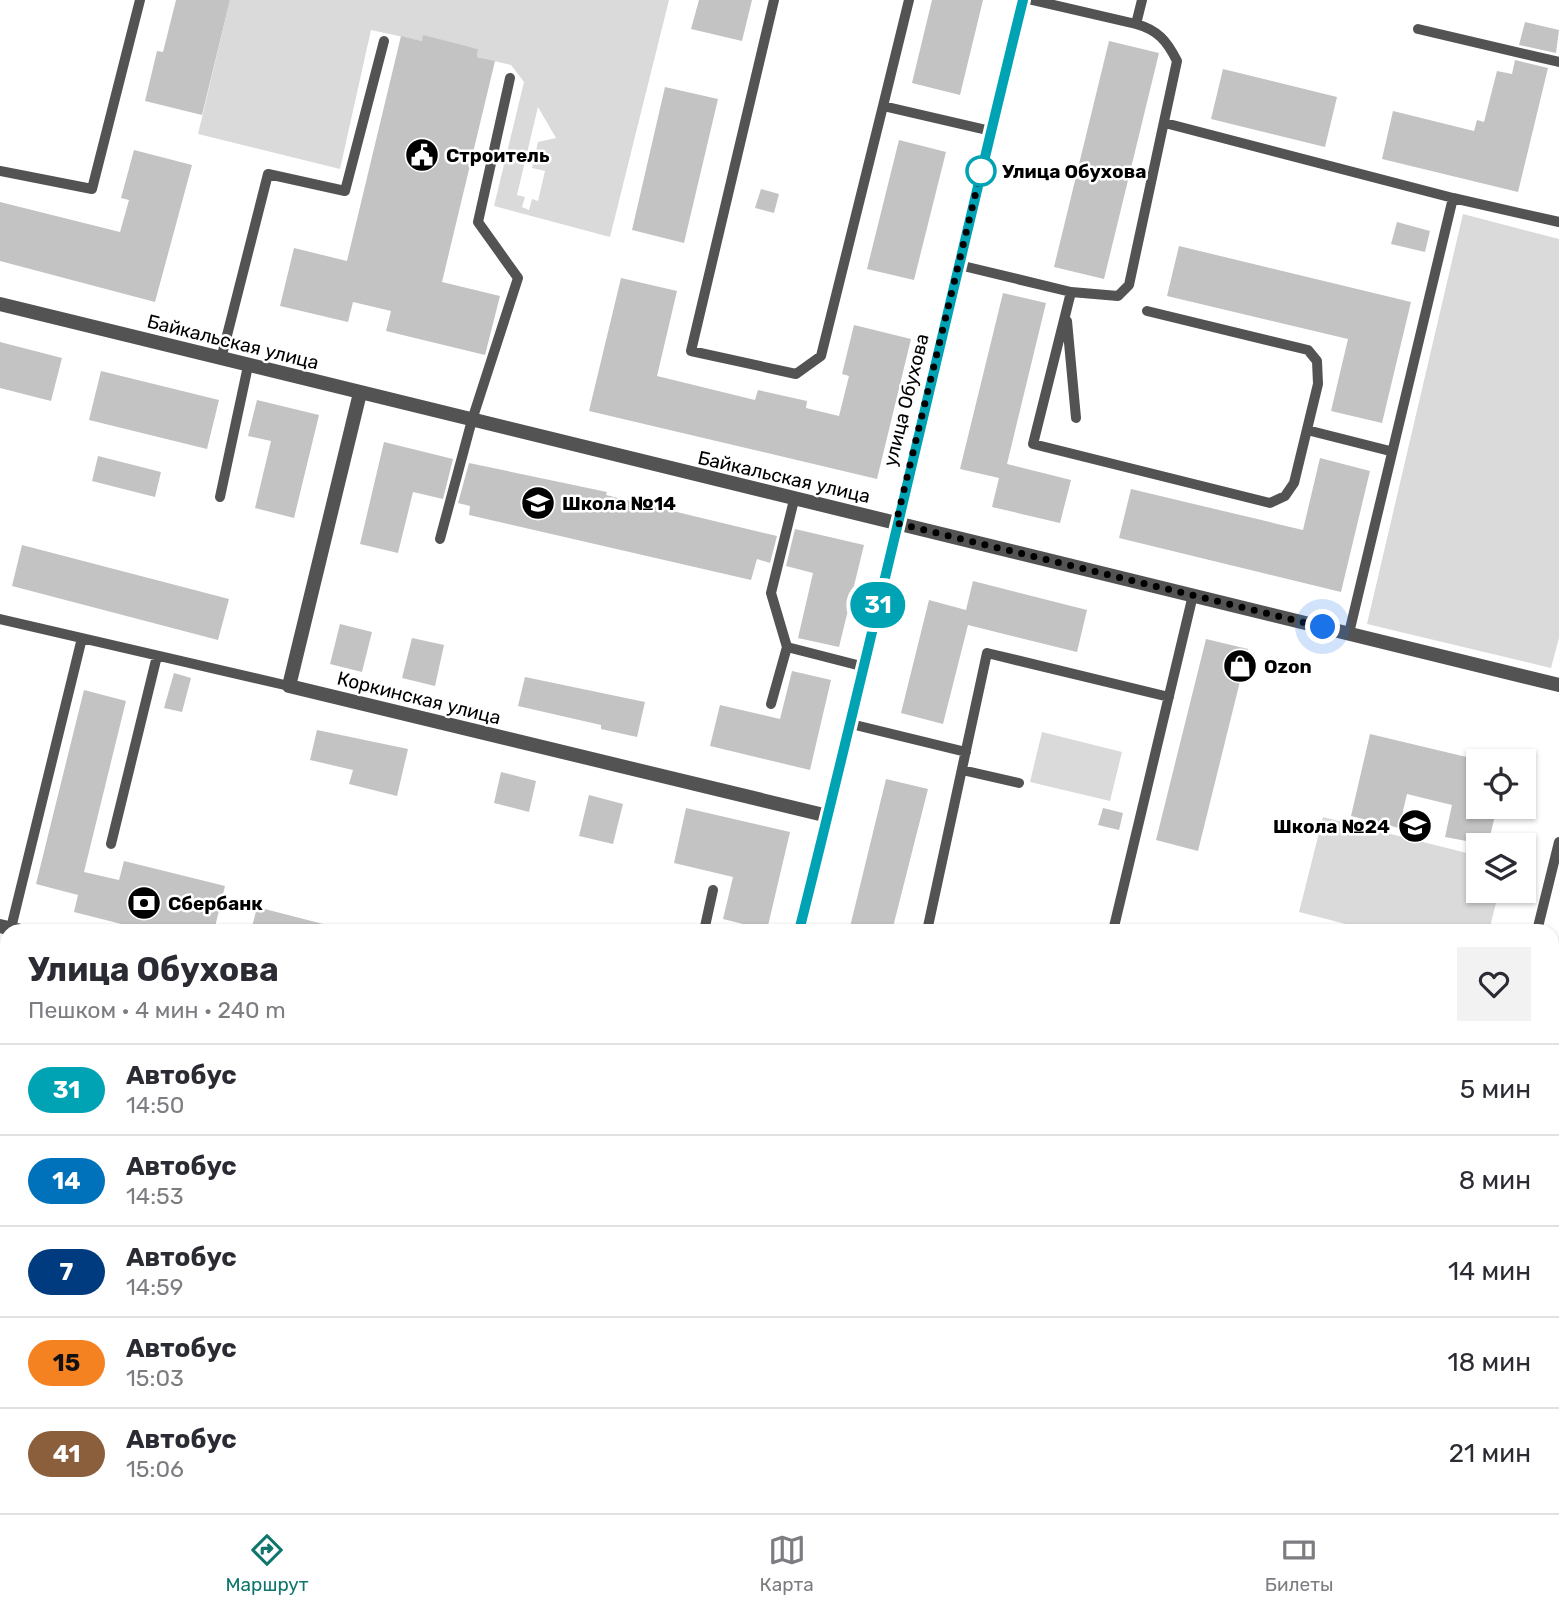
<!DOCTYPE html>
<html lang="ru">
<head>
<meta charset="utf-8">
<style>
	body { margin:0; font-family:Rubik,sans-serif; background:#f2f2f3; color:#2b2b33; height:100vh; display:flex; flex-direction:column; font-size:26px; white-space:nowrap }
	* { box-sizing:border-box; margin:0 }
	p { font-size:23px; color:#7c7c81 }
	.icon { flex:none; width:38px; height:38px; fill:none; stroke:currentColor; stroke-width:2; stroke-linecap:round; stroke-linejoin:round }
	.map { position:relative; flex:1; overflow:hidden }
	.side { position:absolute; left:0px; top:924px; width:1559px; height:590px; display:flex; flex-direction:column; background:#fff; border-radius:21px 21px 0 0; box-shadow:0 2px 5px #0004 }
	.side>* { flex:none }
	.badge { padding:0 14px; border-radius:23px; font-size:24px; line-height:46px }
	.fabs { position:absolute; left:1466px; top:749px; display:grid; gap:14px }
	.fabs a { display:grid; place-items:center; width:70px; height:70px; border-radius:0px; background:#fff; box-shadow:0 2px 5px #0004; font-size:35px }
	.you { position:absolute; width:35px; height:35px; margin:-18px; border:5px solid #fff; border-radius:50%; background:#1a73e8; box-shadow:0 0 0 10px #1a73e833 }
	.map>.badge { position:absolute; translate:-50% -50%; box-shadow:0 0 0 4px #fff }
	.round { display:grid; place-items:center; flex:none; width:74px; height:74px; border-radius:0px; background:#f2f2f3 }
	.head { display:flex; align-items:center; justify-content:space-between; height:119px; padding:0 28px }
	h1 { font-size:33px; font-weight:700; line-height:52px }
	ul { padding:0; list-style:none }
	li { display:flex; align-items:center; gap:21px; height:91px; padding:0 28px; border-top:2px solid #e1e1e2 }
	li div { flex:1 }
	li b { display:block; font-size:26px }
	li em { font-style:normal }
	li .badge { min-width:77px; font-weight:700; text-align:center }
	.tab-bar { display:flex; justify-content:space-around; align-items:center; height:98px; border-top:2px solid #e1e1e2; background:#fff; font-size:19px; color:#7c7c81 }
	.tab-bar a { display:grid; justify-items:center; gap:4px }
	.tab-bar .active { color:#0f766e }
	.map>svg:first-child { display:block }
	.green { fill:#dadada; fill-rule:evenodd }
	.building { fill:#c3c3c3 }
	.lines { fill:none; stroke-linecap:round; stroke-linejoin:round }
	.lane { stroke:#535353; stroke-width:10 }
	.street { stroke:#535353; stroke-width:14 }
	.line-casing { stroke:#fff; stroke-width:16 }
	.line { stroke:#00a3b4; stroke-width:10 }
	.walk { stroke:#000; stroke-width:7; stroke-dasharray:0 12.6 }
	.stop-dot { fill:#fff; stroke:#00a3b4; stroke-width:3.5 }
	.labels { text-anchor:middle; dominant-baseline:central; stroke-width:5; stroke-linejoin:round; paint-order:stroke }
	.poi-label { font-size:19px; font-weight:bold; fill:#000; stroke:#fff; text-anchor:start }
	.stop-label { font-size:19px; font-weight:bold; fill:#000; stroke:#fff; text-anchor:start }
	.street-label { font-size:19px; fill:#000; stroke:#fff }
</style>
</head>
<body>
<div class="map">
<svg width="1559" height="1513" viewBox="0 0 1559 1513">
	<rect width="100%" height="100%" fill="#fff"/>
	<path class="green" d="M 230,0 L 669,0 L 610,237 L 494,206 L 524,82 L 511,65 L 477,57 L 478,49 L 424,36 L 422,41 L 371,30 L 340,169 L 198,134 ZM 538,107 L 556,138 L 538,142 L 532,168 L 545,171 L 538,201 L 532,199 L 529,210 L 522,207 L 525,197 L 517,195 Z
		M 1463,214 L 1559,239 L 1559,638 L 1551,668 L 1367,624 Z
		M 1042,732 L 1122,752 L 1110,801 L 1030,782 Z
		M 1323,817 L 1479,856 L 1479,891 L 1499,891 L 1489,931 L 1373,931 L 1299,912 Z
		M 7,1499 L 7,1507 L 217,1507 L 221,1513 L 0,1513 L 0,1504 Z"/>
	<path class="building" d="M 176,0 L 230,0 L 202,115 L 145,101 L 157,51 L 163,52 Z
		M 699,0 L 752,0 L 742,41 L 691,29 Z
		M 932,0 L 983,0 L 960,95 L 912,83 Z
		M 1525,22 L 1559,30 L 1556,53 L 1519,45 Z
		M 423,35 L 478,49 L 477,57 L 495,61 L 442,282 L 500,296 L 485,355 L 386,331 L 391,311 L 353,302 L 348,322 L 280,306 L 294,248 L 347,261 L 401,36 L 422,41 Z
		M 1109,41 L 1159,53 L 1104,279 L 1054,267 Z
		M 1515,60 L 1548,68 L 1518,192 L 1382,159 L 1393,111 L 1474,131 L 1477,120 L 1484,122 L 1497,71 L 1512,74 Z
		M 1223,69 L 1337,97 L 1325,147 L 1211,119 Z
		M 665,87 L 718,99 L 684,243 L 632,230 Z
		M 899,140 L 946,152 L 914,280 L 867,269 Z
		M 134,150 L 192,165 L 155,302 L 0,261 L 0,202 L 120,232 L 129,200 L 121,198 Z
		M 761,189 L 779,194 L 774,213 L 755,208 Z
		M 1397,222 L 1430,231 L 1425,252 L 1391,244 Z
		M 1179,246 L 1411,302 L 1382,423 L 1331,411 L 1348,339 L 1167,296 Z
		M 621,278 L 677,291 L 657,376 L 755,400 L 758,390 L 807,401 L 806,408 L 839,416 L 849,376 L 842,374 L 854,325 L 911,339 L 877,479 L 589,411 Z
		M 1003,293 L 1046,303 L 1007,464 L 1071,480 L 1060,523 L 992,507 L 999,478 L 960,469 Z
		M 0,342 L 62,358 L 51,401 L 0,388 Z
		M 101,371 L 219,400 L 207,449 L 89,420 Z
		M 257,400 L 319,415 L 294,518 L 255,508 L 271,441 L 248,436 Z
		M 384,442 L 453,459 L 443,499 L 413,492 L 398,553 L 360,544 Z
		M 98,456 L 161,472 L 155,497 L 92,481 Z
		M 1320,458 L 1370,471 L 1341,592 L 1119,538 L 1131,489 L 1303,530 Z
		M 469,463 L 607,492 L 606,495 L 777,536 L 770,563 L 757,559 L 751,580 L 469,515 L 470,506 L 458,503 Z
		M 795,529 L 864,545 L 839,647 L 798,638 L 813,573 L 786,566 Z
		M 22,545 L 229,599 L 218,640 L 12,586 Z
		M 973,581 L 1087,610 L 1077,652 L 968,625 L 943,724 L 901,713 L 929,600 L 966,610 Z
		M 340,624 L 372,632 L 362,672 L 330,664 Z
		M 412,638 L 444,645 L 435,686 L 402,678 Z
		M 1206,639 L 1248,649 L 1198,851 L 1156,840 Z
		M 792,671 L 831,680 L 810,770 L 710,746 L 720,705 L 780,719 Z
		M 174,673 L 191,678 L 182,712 L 164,708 Z
		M 525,677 L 645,702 L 637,737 L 601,729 L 601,725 L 518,706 Z
		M 84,690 L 126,701 L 84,872 L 119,880 L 124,861 L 225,886 L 214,931 L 149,931 L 74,912 L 78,895 L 36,884 Z
		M 317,730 L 408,749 L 397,796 L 349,784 L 353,770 L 310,760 Z
		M 1370,734 L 1479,760 L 1479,807 L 1497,807 L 1488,845 L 1445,837 L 1452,805 L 1407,794 L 1399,828 L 1351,816 Z
		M 501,772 L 536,781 L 529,812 L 494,803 Z
		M 886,779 L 928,789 L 892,931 L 849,931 Z
		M 589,795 L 623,804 L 613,844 L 579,836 Z
		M 686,808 L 790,832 L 767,930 L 723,919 L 733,877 L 674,863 Z
		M 1103,808 L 1123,813 L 1119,830 L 1098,825 Z
		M 257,907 L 327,925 L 326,931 L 251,931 Z"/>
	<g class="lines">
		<path class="lane" d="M 774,0 L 691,351 L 796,374 L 821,356 L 883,106
			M 909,0 L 883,106 L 991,131
			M 1032,0 L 1136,24
			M 1142,0 L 1136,24 C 1158,30 1167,41 1177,61 L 1129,285 L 1118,296 L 1071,292 L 1033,444 L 1270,503 L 1285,496 L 1294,483 L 1318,384 L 1317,361 L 1308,350 L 1147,311
			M 1418,29 L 1559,62
			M 1165,123 L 1453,198 L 1559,222
			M 0,171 L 92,189 L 140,0
			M 959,265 L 1071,292
			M 1067,321 L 1076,418
			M 221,359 L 268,174 L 345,191 L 384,41
			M 1307,430 L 1390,451
			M 220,497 L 248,366
			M 794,500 L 771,593 L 787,647 L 865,667
			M 440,539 L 472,420 L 518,278 L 478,222 L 510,78
			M 0,619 L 289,686
			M 1349,633 L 1453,198
			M 771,704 L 787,647
			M 851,724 L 966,752
			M 962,770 L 1019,783
			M 111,844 L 157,656
			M 11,928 L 82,638
			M 704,931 L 713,890
			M 927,931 L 987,653 L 1169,697
			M 1113,931 L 1193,595
			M 1537,931 L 1559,842
			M 1552,1060 L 1559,1062
			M 1552,1152 L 1559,1154
			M 0,1176 L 7,1177
			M 0,1331 L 7,1326
			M 0,1345 L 7,1357
			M 0,1465 L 7,1461
			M 244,1507 L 248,1513
			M 429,1507 L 433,1513
			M 697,1510 L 710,1513
			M 904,1513 L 906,1507
			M 1044,1513 L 1045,1507"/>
		<path class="street" d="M 0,304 L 1559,685
			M 360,393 L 289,686 L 828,816
			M 0,926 L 21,931
			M 799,931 C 877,621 947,310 1023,0
			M 1552,1306 L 1559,1308"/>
	</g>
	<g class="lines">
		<g class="line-casing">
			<path id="line" d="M 799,931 C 877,621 947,310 1023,0"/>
		</g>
		<use href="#line" class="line"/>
		<path class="walk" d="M 981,171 L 896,523 L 1323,627"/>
	</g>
	<defs>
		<g id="civic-disc" transform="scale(1.75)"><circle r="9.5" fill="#000" stroke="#fff"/><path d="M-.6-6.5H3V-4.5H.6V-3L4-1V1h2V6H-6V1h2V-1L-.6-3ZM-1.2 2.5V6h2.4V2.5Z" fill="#fff"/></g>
		<g id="school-disc" transform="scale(1.75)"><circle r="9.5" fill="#000" stroke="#fff"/><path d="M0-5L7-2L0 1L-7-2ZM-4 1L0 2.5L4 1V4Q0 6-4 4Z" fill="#fff"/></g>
		<g id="shop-disc" transform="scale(1.75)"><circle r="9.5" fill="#000" stroke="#fff"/><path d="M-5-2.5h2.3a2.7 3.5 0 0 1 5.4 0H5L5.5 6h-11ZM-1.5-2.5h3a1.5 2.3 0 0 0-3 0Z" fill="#fff"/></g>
		<g id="bank-disc" transform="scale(1.75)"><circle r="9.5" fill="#000" stroke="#fff"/><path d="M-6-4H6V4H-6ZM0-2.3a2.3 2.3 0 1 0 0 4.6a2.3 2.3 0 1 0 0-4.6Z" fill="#fff"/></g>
	</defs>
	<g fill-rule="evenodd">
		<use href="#civic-disc" x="422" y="155"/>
		<use href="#school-disc" x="538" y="503"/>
		<use href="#shop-disc" x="1240" y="666"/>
		<use href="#school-disc" x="1415" y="826"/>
		<use href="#bank-disc" x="144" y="903"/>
	</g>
	<circle class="stop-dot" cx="981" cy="171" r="14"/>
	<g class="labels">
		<g class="poi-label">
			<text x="446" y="155">Строитель</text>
			<text x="562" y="503">Школа №14</text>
			<text x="1264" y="666">Ozon</text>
			<text x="1390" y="826" text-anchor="end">Школа №24</text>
			<text x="168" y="903">Сбербанк</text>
		</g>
		<g class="stop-label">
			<text x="1002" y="171">Улица Обухова</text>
		</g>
		<g class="street-label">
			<text transform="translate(233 342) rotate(14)">Байкальская улица</text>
			<text transform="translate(906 400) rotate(-76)">улица Обухова</text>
			<text transform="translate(784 477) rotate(13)">Байкальская улица</text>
			<text transform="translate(419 698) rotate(14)">Коркинская улица</text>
		</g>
	</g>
</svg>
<div class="fabs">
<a><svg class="icon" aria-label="locate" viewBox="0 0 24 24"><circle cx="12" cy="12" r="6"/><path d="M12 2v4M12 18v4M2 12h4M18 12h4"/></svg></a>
<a><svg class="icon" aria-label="layers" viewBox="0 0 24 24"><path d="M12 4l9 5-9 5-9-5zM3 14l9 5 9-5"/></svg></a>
</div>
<div class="you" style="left:1323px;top:627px"></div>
<b class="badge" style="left:878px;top:605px;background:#00a3b4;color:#fff">31</b>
<section class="side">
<div class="head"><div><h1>Улица Обухова</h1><p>Пешком · 4 мин · 240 m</p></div><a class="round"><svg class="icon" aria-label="heart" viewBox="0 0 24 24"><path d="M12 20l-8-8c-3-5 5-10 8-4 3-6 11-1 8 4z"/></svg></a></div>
<ul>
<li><span class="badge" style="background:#00a3b4;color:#fff">31</span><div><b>Автобус</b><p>14:50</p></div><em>5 мин</em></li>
<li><span class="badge" style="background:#0072bc;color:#fff">14</span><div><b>Автобус</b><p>14:53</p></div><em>8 мин</em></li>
<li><span class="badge" style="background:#003b80;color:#fff">7</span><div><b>Автобус</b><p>14:59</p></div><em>14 мин</em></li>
<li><span class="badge" style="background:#f58220;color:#111">15</span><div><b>Автобус</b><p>15:03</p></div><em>18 мин</em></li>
<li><span class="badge" style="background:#8b5e3c;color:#fff">41</span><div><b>Автобус</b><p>15:06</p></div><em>21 мин</em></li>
</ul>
</section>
</div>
<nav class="tab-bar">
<a class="active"><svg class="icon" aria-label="directions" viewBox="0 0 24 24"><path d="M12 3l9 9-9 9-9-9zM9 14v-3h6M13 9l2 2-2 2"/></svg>Маршрут</a>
<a><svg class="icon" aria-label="map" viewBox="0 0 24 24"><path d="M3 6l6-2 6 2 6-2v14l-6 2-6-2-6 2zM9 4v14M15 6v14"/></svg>Карта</a>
<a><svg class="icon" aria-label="tickets" viewBox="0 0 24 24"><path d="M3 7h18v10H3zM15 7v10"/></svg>Билеты</a>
</nav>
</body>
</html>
